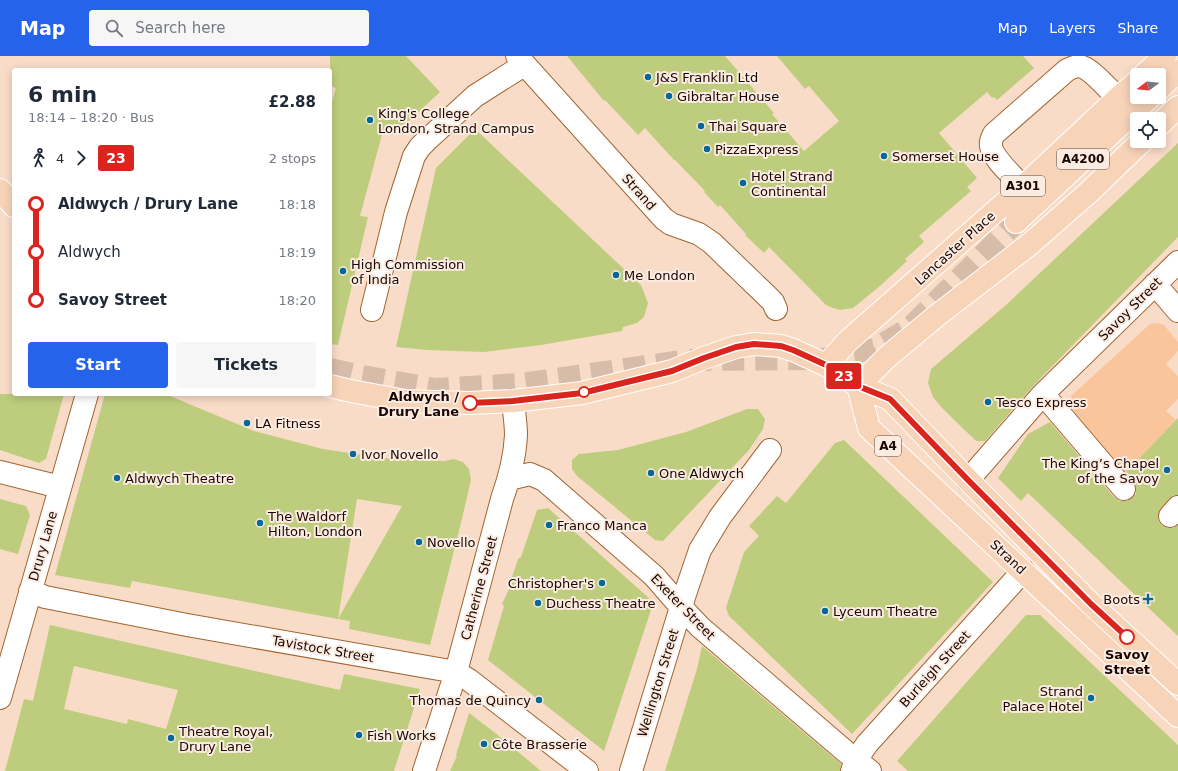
<!DOCTYPE html>
<html lang="en">
<head>
<meta charset="utf-8">
<style>
	body { margin:0; font-family:"DejaVu Sans",sans-serif; background:#f6f6f7; color:#1f2937; height:100vh; display:flex; flex-direction:column; font-size:15px; white-space:nowrap }
	* { box-sizing:border-box; margin:0 }
	p { font-size:13px; color:#747a83 }
	.icon { flex:none; width:22px; height:22px; fill:none; stroke:currentColor; stroke-width:2; stroke-linecap:round; stroke-linejoin:round }
	.map { position:relative; flex:1; overflow:hidden }
	.drawer { position:absolute; left:12px; top:12px; width:320px; height:328px; display:flex; flex-direction:column; background:#fff; border-radius:4px; box-shadow:0 2px 10px #0003 }
	.drawer>* { flex:none }
	.badge { padding:0 8px; border-radius:3px; font-size:14px; line-height:26px }
	.needle { width:26px; rotate:254deg }
	.tools { position:absolute; left:1130px; top:12px; display:grid; gap:8px }
	.tools a { display:grid; place-items:center; width:36px; height:36px; border-radius:4px; background:#fff; box-shadow:0 2px 10px #0003; font-size:20px }
	.map>.badge { position:absolute; translate:-50% -50%; box-shadow:0 0 0 2px #fff }
	.legs { display:flex; align-items:center; gap:6px; height:44px; padding:0 16px; font-size:13px }
	.legs p { margin-inline-start:auto }
	.head { display:flex; align-items:center; justify-content:space-between; height:68px; padding:0 16px }
	h1 { font-size:22px; font-weight:700; line-height:30px }
	.action { display:flex; gap:8px; margin-top:auto; padding:8px 16px }
	.action a { flex:1; height:46px; border-radius:4px; background:#2563eb; color:#fff; font-size:16px; font-weight:700; line-height:46px; text-align:center }
	.action a+a { background:#f6f6f7; color:#1f2937 }
	ul { padding:0 16px; list-style:none }
	li { display:flex; align-items:center; gap:14px; height:48px; font-size:15px }
	li i { display:grid; place-items:center; width:6px; height:100%; margin:0 5px; background:currentColor }
	li i::after { content:''; width:10px; height:10px; margin:-5px; border:3px solid; border-radius:50%; background:#fff }
	li p { margin-inline-start:auto }
	li:first-child i { background:linear-gradient(#0000 50%,currentColor 0) }
	li:last-child i { background:linear-gradient(currentColor 50%,#0000 0) }
	header { display:flex; align-items:center; gap:24px; box-sizing:border-box; height:56px; padding:0 20px; background:#2563eb; color:#fff }
	header strong { font-size:19px }
	nav { display:flex; gap:22px; margin-inline-start:auto; font-size:14px }
	.search { width:280px; height:36px; background:#f6f6f7; display:flex; align-items:center; gap:10px; box-sizing:border-box; padding:0 14px; border-radius:4px; color:#747a83; font-size:15px }
	.map>svg:first-child { display:block }
	.green { fill:#fbc59c }
	.building { fill:#bdcd7d; fill-rule:evenodd }
	.lines { fill:none; stroke-linecap:round; stroke-linejoin:round }
	.major-tunnel { stroke:#d8bcaa; stroke-width:22; stroke-dasharray:22 11; stroke-linecap:butt }
	.minor-casing { stroke:#a2642f; stroke-width:24 }
	.major-casing { stroke:#fff; stroke-width:24 }
	.minor { stroke:#fff; stroke-width:22 }
	.major { stroke:#f7d3b8; stroke-width:22 }
	.line-1-casing { stroke:#fff; stroke-width:9 }
	.line-1 { stroke:#dc241f; stroke-width:6 }
	.poi-dot { fill:#056997; stroke:#fbece2; stroke-width:1.5 }
	.stop-1-dot { fill:#fff; stroke:#dc241f; stroke-width:2 }
	.labels { text-anchor:middle; dominant-baseline:central; stroke-width:4; stroke-linejoin:round; paint-order:stroke }
	.shield { fill:#fbece2; stroke:#5f4a44; stroke-width:1 }
	.shield-label { font-size:12px; font-weight:bold; fill:#1c0500 }
	.poi-label { font-size:13px; fill:#1c0500; stroke:#fbece2; text-anchor:start }
	.street-label { font-size:13px; fill:#1c0500; stroke:#fbece2 }
	.stop-label { font-size:13px; font-weight:bold; fill:#1c0500; stroke:#fbece2; text-anchor:end }
</style>
</head>
<body>
<header>
<strong>Map</strong>
<div class="search"><svg class="icon" aria-label="search" viewBox="0 0 24 24"><circle cx="10" cy="10" r="6"/><path d="M15 15l6 6"/></svg>Search here</div>
<nav><a>Map</a><a>Layers</a><a>Share</a></nav>
</header>
<div class="map">
<svg width="1178" height="715" viewBox="0 0 1178 715">
	<rect width="100%" height="100%" fill="#f9dcc8"/>
	<path class="green" d="M 1158,267 L 1164,269 L 1178,286 L 1178,295 L 1166,308 L 1178,320 L 1178,343 L 1166,355 L 1176,364 L 1120,422 L 1074,360 L 1071,340 L 1150,268 Z"/>
	<path class="building" d="M 330,0 L 406,0 L 440,36 L 395,78 L 383,75 L 360,160 L 368,161 L 338,289 L 330,288 L 330,53 L 336,32 L 330,30 Z
		M 567,0 L 725,0 L 774,57 L 772,58 L 804,95 L 839,65 L 809,30 L 805,33 L 777,0 L 1023,0 L 1034,12 L 997,44 L 994,41 L 992,42 L 987,36 L 939,77 L 977,122 L 967,131 L 971,135 L 919,180 L 924,186 L 905,203 L 907,205 L 880,230 L 853,252 L 840,254 L 833,252 L 826,249 L 769,191 L 764,197 L 745,179 L 746,178 L 720,149 L 718,151 L 704,136 L 705,135 L 675,104 L 674,104 L 645,72 L 638,79 L 605,44 L 604,45 Z
		M 475,73 L 641,229 L 648,247 L 644,261 L 637,267 L 623,271 L 622,275 L 541,289 L 484,296 L 427,294 L 396,291 L 436,112 Z
		M 1178,87 L 1178,181 L 1034,329 L 985,385 L 976,385 L 943,353 L 933,341 L 928,327 L 931,313 L 1006,249 Z
		M 0,338 L 64,338 L 46,403 L 39,407 L 0,394 Z
		M 105,338 L 165,338 L 254,375 L 323,393 L 382,402 L 444,405 L 454,403 L 463,406 L 469,413 L 471,424 L 461,467 L 430,589 L 349,573 L 350,565 L 338,563 L 402,450 L 357,443 L 338,563 L 132,525 L 130,532 L 55,519 Z
		M 747,353 L 758,353 L 765,363 L 763,373 L 749,394 L 663,485 L 655,484 L 577,420 L 572,413 L 572,404 L 579,398 L 618,394 L 686,376 Z
		M 1178,362 L 1178,439 L 1174,439 L 1169,443 L 1161,452 L 1158,458 L 1158,464 L 1162,470 L 1168,472 L 1174,472 L 1178,469 L 1178,580 L 1028,437 L 1021,445 L 998,422 L 1028,378 L 1050,366 L 1114,441 L 1120,445 L 1127,445 L 1132,442 L 1136,438 L 1136,431 L 1134,425 L 1126,416 Z
		M 844,384 L 993,526 L 852,678 L 729,560 L 726,552 L 744,496 L 759,480 L 749,470 L 777,440 L 786,447 L 835,387 Z
		M 0,443 L 26,450 L 30,459 L 18,498 L 0,493 Z
		M 548,452 L 650,543 L 652,551 L 604,695 L 488,604 L 504,550 L 502,548 L 510,531 L 509,529 L 514,515 L 518,503 L 521,501 L 537,454 Z
		M 1026,559 L 1040,559 L 1178,689 L 1178,715 L 908,715 L 897,705 Z
		M 50,569 L 340,634 L 344,618 L 420,633 L 394,715 L 5,715 L 24,643 L 33,645 ZM 74,610 L 178,634 L 166,673 L 128,663 L 127,668 L 64,653 Z
		M 702,590 L 841,708 L 840,715 L 665,715 L 697,613 Z
		M 469,657 L 494,676 L 541,715 L 450,715 L 457,700 L 456,699 Z"/>
	<g class="lines">
		<path class="major-tunnel" d="M 330,313 L 362,320 L 435,333 L 521,328 L 688,304 L 822,303 L 874,293 L 910,272 L 1016,166"/>
		<g class="minor-casing">
			<path id="minor" d="M 517,0 L 664,163 L 671,168 L 699,178 L 712,187 L 766,239 L 773,246 L 776,253
				M 1023,131 C 1014,121 993,103 991,90 C 990,85 992,82 994,78 L 1067,14 C 1071,12 1075,10 1079,10 C 1090,11 1109,34 1118,42
				M 1155,228 L 1178,255
				M 372,254 L 396,156 L 414,100 L 420,91 L 427,84 L 475,40 L 524,9
				M 1043,338 L 1124,433
				M 0,416 L 60,431
				M 509,423 L 530,418 L 544,424 L 654,520 L 681,551 L 700,571 L 845,695 L 870,715
				M 968,424 L 1043,338 L 1178,206
				M 1170,460 L 1178,451
				M 30,535 L 45,541 L 187,569 L 456,616 L 469,624 L 587,715
				M 0,642 L 87,338
				M 424,715 L 456,616 L 502,443 C 509,423 515,401 516,379 C 516,368 514,356 513,345
				M 631,715 L 685,538 L 700,494 L 720,461 L 770,394
				M 852,715 L 856,704 L 867,688 L 1023,515"/>
		</g>
		<g class="major-casing">
			<path id="major" d="M 1144,19 L 1165,0
				M 1159,33 L 1178,15
				M 1159,69 L 1178,51
				M 0,134 L 14,150
				M 1016,166 L 1150,41
				M 826,309 L 849,284 L 1023,131 L 1118,42 L 1137,26
				M 330,330 L 351,335 L 405,345 L 468,347 L 513,345 L 582,337 L 672,315 L 704,302 L 736,291 L 754,288 L 781,290 L 793,294 L 826,309 L 858,330 L 890,343 L 968,424 L 1091,548 L 1178,628
				M 858,330 L 869,372 L 1178,660
				M 858,330 L 886,302 L 935,261 L 1030,188 L 1087,138 L 1142,85"/>
		</g>
		<use href="#minor" class="minor"/>
		<use href="#major" class="major"/>
	</g>
	<g class="lines">
		<g class="line-1-casing">
			<path id="line-1" d="M 470,347 L 513,345 L 582,337 L 672,315 L 704,302 L 736,291 L 754,288 L 781,290 L 793,294 L 826,309 L 858,330 L 890,343 L 968,424 L 1091,548 L 1127,581"/>
		</g>
		<use href="#line-1" class="line-1"/>
	</g>
	<g class="poi-dot">
		<circle cx="648" cy="21" r="4"/>
		<circle cx="669" cy="40" r="4"/>
		<circle cx="370" cy="64" r="4"/>
		<circle cx="701" cy="70" r="4"/>
		<circle cx="707" cy="93" r="4"/>
		<circle cx="884" cy="100" r="4"/>
		<circle cx="743" cy="127" r="4"/>
		<circle cx="343" cy="215" r="4"/>
		<circle cx="616" cy="219" r="4"/>
		<circle cx="988" cy="346" r="4"/>
		<circle cx="247" cy="367" r="4"/>
		<circle cx="353" cy="398" r="4"/>
		<circle cx="1167" cy="414" r="4"/>
		<circle cx="651" cy="417" r="4"/>
		<circle cx="117" cy="422" r="4"/>
		<circle cx="260" cy="467" r="4"/>
		<circle cx="549" cy="469" r="4"/>
		<circle cx="419" cy="486" r="4"/>
		<circle cx="602" cy="527" r="4"/>
		<path d="M1146 537h4v4h4v4h-4v4h-4v-4h-4v-4h4z"/>
		<circle cx="538" cy="547" r="4"/>
		<circle cx="825" cy="555" r="4"/>
		<circle cx="1091" cy="642" r="4"/>
		<circle cx="539" cy="644" r="4"/>
		<circle cx="359" cy="679" r="4"/>
		<circle cx="171" cy="682" r="4"/>
		<circle cx="484" cy="688" r="4"/>
	</g>
	<g class="stop-1-dot">
		<circle cx="584" cy="336" r="5"/>
		<circle cx="470" cy="347" r="7"/>
		<circle cx="1127" cy="581" r="7"/>
	</g>
	<g class="labels">
		<g class="shield">
			<rect x="1057" y="93" width="52" height="20" rx="3"/>
			<rect x="1001" y="120" width="44" height="20" rx="3"/>
			<rect x="875" y="380" width="26" height="20" rx="3"/>
		</g>
		<g class="shield-label">
			<text x="1083" y="103">A4200</text>
			<text x="1023" y="130">A301</text>
			<text x="888" y="390">A4</text>
		</g>
		<g class="poi-label">
			<text x="656" y="21">J&amp;S Franklin Ltd</text>
			<text x="677" y="40">Gibraltar House</text>
			<text x="378" y="57">King's College<tspan x="378" dy="15">London, Strand Campus</tspan></text>
			<text x="709" y="70">Thai Square</text>
			<text x="715" y="93">PizzaExpress</text>
			<text x="892" y="100">Somerset House</text>
			<text x="751" y="120">Hotel Strand<tspan x="751" dy="15">Continental</tspan></text>
			<text x="351" y="208">High Commission<tspan x="351" dy="15">of India</tspan></text>
			<text x="624" y="219">Me London</text>
			<text x="996" y="346">Tesco Express</text>
			<text x="255" y="367">LA Fitness</text>
			<text x="361" y="398">Ivor Novello</text>
			<text x="1159" y="407" text-anchor="end">The King’s Chapel<tspan x="1159" dy="15">of the Savoy</tspan></text>
			<text x="659" y="417">One Aldwych</text>
			<text x="125" y="422">Aldwych Theatre</text>
			<text x="268" y="460">The Waldorf<tspan x="268" dy="15">Hilton, London</tspan></text>
			<text x="557" y="469">Franco Manca</text>
			<text x="427" y="486">Novello</text>
			<text x="594" y="527" text-anchor="end">Christopher's</text>
			<text x="1140" y="543" text-anchor="end">Boots</text>
			<text x="546" y="547">Duchess Theatre</text>
			<text x="833" y="555">Lyceum Theatre</text>
			<text x="1083" y="635" text-anchor="end">Strand<tspan x="1083" dy="15">Palace Hotel</tspan></text>
			<text x="531" y="644" text-anchor="end">Thomas de Quincy</text>
			<text x="179" y="675">Theatre Royal,<tspan x="179" dy="15">Drury Lane</tspan></text>
			<text x="367" y="679">Fish Works</text>
			<text x="492" y="688">Côte Brasserie</text>
		</g>
		<g class="street-label">
			<text transform="translate(639 136) rotate(48)">Strand</text>
			<text transform="translate(955 192) rotate(-42)">Lancaster Place</text>
			<text transform="translate(1130 253) rotate(-45)">Savoy Street</text>
			<text transform="translate(43 490) rotate(-74)">Drury Lane</text>
			<text transform="translate(1008 501) rotate(43)">Strand</text>
			<text transform="translate(479 532) rotate(-75)">Catherine Street</text>
			<text transform="translate(683 551) rotate(46)">Exeter Street</text>
			<text transform="translate(323 593) rotate(10)">Tavistock Street</text>
			<text transform="translate(935 613) rotate(-48)">Burleigh Street</text>
			<text transform="translate(658 627) rotate(-73)">Wellington Street</text>
		</g>
		<g class="stop-label">
			<text x="459" y="340">Aldwych /<tspan x="459" dy="15">Drury Lane</tspan></text>
			<text x="1127" y="598" text-anchor="middle">Savoy<tspan x="1127" dy="15">Street</tspan></text>
		</g>
	</g>
</svg>
<div class="tools">
<a><svg class="needle" viewBox="-14 -14 28 28"><path d="M0-13l5 13h-10z" fill="#e53935"/><path d="M0 13l5-13h-10z" fill="#747a83"/></svg></a>
<a><svg class="icon" aria-label="locate" viewBox="0 0 24 24"><circle cx="12" cy="12" r="6"/><path d="M12 2v4M12 18v4M2 12h4M18 12h4"/></svg></a>
</div>
<b class="badge" style="left:844px;top:320px;background:#dc241f;color:#fff">23</b>
<section class="drawer">
<div class="head"><div><h1>6 min</h1><p>18:14 – 18:20 · Bus</p></div><b>£2.88</b></div>
<div class="legs"><svg class="icon" aria-label="walk" viewBox="0 0 24 24"><circle cx="13" cy="4" r="2"/><path d="M13 8l-2 6 4 7M11 14l-3 7M7 12l3-4h3l4 4"/></svg>4<svg class="icon" aria-label="forward" viewBox="0 0 24 24"><path d="M9 5l7 7-7 7"/></svg><b class="badge" style="background:#dc241f;color:#fff">23</b><p>2 stops</p></div>
<ul>
<li><i style="color:#dc241f"></i><b>Aldwych / Drury Lane</b><p>18:18</p></li>
<li><i style="color:#dc241f"></i><span>Aldwych</span><p>18:19</p></li>
<li><i style="color:#dc241f"></i><b>Savoy Street</b><p>18:20</p></li>
</ul>
<div class="action"><a>Start</a><a>Tickets</a></div>
</section>
</div>
</body>
</html>
